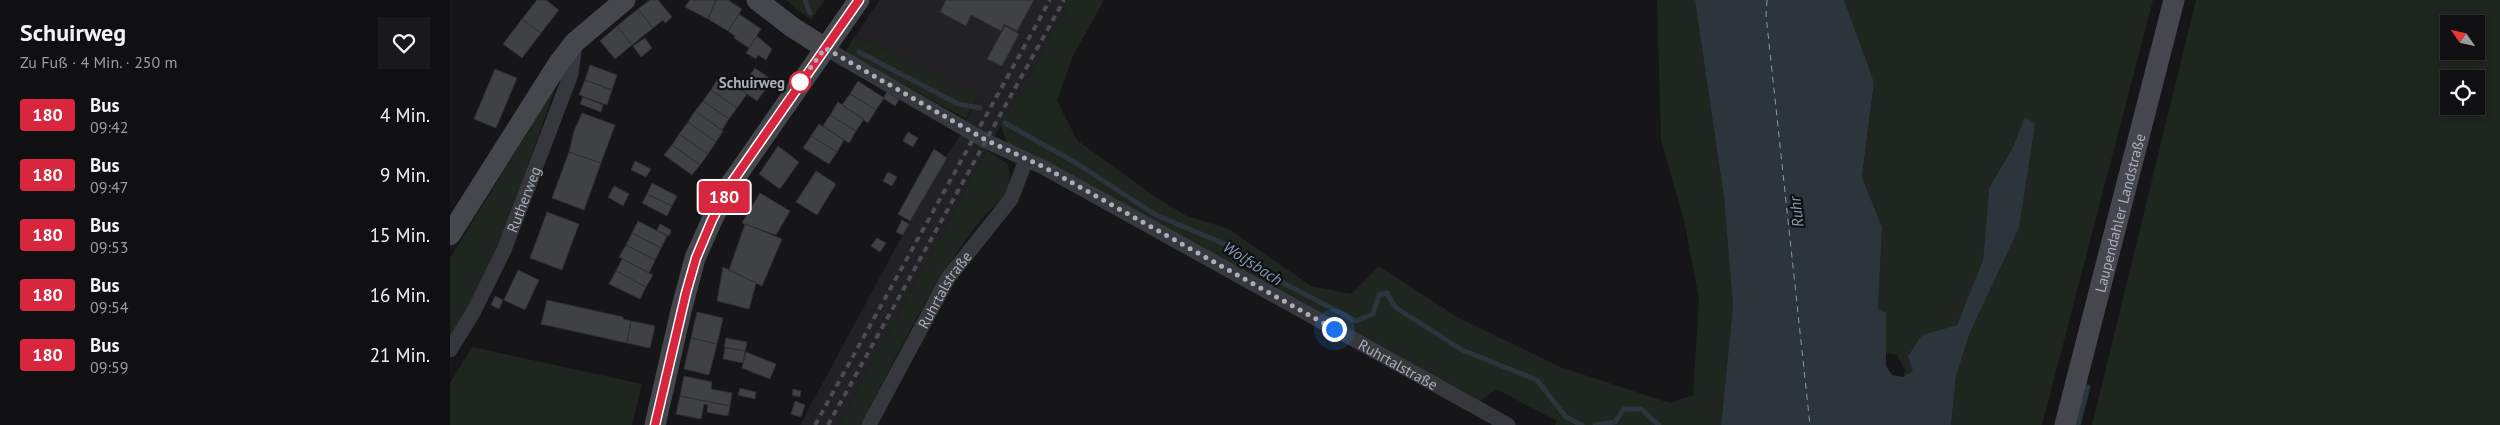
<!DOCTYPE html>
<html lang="de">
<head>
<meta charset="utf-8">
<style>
	body { margin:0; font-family:"PT Sans",sans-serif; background:#19191b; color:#f1f3f6; height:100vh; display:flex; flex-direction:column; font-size:19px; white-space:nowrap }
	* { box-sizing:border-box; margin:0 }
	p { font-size:16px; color:#9c9d9f }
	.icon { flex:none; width:28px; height:28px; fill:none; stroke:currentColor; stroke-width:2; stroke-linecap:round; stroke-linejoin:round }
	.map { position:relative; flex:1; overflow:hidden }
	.details { display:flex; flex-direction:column; background:#101012; width:450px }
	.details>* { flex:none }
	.badge { padding:0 10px; border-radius:4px; font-size:18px; line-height:32px }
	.needle { width:32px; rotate:304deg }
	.fabs { position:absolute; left:1990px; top:15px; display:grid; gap:10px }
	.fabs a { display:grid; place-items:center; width:45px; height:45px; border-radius:0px; background:#101012; box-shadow:0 2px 8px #0003,0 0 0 1px #303032; font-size:25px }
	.you { position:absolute; width:25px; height:25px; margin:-12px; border:4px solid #fff; border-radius:50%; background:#1a73e8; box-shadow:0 0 0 8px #1a73e833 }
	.map>.badge { position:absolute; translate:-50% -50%; box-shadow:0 0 0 2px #fff }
	.round { display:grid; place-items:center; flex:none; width:52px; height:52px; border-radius:0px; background:#19191b }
	.headline { display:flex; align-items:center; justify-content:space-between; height:85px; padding:0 20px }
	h1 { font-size:24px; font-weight:700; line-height:38px }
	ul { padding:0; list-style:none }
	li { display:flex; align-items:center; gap:15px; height:60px; padding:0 20px }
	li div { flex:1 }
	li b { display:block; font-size:19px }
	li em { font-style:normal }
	li .badge { min-width:55px; font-weight:700; text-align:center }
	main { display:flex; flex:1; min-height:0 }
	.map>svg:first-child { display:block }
	.built { fill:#222225 }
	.green { fill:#1e261f; fill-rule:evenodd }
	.water { fill:#2c353c }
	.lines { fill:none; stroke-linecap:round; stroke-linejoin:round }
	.stream { stroke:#2c353c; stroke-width:5 }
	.ferry { stroke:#7f9bb3; stroke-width:1; stroke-dasharray:6 5; stroke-linecap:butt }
	.building { fill:#404145; stroke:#303034 }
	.street { stroke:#37383d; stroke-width:15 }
	.secondary { stroke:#45474d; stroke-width:21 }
	.rail { stroke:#4a4c52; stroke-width:4; stroke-dasharray:6 5; stroke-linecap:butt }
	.line-casing { stroke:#fff; stroke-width:11 }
	.line { stroke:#d7263d; stroke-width:8 }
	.walk { stroke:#a8adb8; stroke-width:5; stroke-dasharray:0 9 }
	.stop-dot { fill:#fff; stroke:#d7263d; stroke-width:2.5 }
	.labels { text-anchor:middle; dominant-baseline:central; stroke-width:4.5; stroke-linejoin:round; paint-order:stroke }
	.stop-label { font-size:15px; font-weight:bold; fill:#a8adb8; stroke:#111113; text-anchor:end }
	.street-label { font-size:15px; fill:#a8adb8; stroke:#111113 }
	.water-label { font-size:16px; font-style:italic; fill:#7f9bb3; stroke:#111113 }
</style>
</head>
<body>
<main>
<section class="details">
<div class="headline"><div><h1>Schuirweg</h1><p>Zu Fuß · 4 Min. · 250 m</p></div><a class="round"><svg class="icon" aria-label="heart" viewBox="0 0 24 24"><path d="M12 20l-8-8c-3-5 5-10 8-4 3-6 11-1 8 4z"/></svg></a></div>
<ul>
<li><span class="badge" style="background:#d7263d;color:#fff">180</span><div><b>Bus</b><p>09:42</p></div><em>4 Min.</em></li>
<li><span class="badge" style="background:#d7263d;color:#fff">180</span><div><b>Bus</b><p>09:47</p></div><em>9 Min.</em></li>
<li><span class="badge" style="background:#d7263d;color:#fff">180</span><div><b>Bus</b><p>09:53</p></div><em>15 Min.</em></li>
<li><span class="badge" style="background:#d7263d;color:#fff">180</span><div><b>Bus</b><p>09:54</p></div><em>16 Min.</em></li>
<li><span class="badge" style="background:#d7263d;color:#fff">180</span><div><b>Bus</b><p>09:59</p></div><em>21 Min.</em></li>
</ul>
</section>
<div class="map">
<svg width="2050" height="425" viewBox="0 0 2050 425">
	<rect width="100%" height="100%" fill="#161618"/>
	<path class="built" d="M 430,0 L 622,0 L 537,150 L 389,425 L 350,425 L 491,164 L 509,137 L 527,98 L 405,36 Z"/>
	<path class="green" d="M 336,0 L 375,0 L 361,20 Z
		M 622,0 L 654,0 L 623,56 L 607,101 L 627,140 L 704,196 L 737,216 L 779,229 L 861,286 L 901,294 L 929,266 L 1007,317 L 1110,367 L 1220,403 L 1243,395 L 1249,299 L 1234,220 L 1211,140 L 1207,0 L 1245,0 L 1274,198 L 1283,306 L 1271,425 L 1105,425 L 1107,421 L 1046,389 L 1027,404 L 556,142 L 551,125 Z
		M 1394,0 L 1703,0 L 1592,425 L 1501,425 L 1506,377 L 1519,335 L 1569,228 L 1575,118 L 1563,147 L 1539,188 L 1533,260 L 1507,325 L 1472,335 L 1463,371 L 1453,378 L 1455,370 L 1447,355 L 1436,353 L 1436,313 L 1428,309 L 1432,227 L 1412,177 L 1424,82 Z
		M 1746,0 L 2050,0 L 2050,425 L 1642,425 ZM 1999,24 L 2026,24 L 2026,51 L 1999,51 ZM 1999,79 L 2026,79 L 2026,106 L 1999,106 Z
		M 405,36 L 527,97 L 516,119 L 395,52 Z
		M 106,86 C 75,171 50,262 0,338 L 0,258 Z
		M 537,150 L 558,164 C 565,198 548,199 530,221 C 481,283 447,356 411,425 L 389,425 Z
		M 22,347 L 192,384 L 182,425 L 0,425 L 0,383 Z"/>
	<path class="water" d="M 1245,0 L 1394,0 L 1424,82 L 1412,177 L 1432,227 L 1428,308 L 1436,313 L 1436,366 L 1442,375 L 1453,377 L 1463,371 L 1458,356 L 1472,335 L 1507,325 L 1533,260 L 1539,188 L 1563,147 L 1575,117 L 1585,124 L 1569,228 L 1519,335 L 1506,377 L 1501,425 L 1271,425 L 1283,306 L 1274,198 Z"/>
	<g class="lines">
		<path class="stream" d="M 355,0 L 360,13
			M 409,52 L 508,104 L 530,108
			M 555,123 L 626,163 L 706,215 L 784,248 L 818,275 L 906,321 L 923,314 L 929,295 L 937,293 L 945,307 L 1012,350 L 1087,380 L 1116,417 L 1132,425
			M 1145,425 L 1165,422 L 1174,409 L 1191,409 L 1209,425
			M 1628,425 L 1638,387"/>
		<path class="ferry" d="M 1317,0 L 1316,15 L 1360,425"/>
	</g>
	<path class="building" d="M 87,0 L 96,0 L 109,10 L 91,33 L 72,19 Z
		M 200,0 L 208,0 L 222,17 L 215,23 L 213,20 L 203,28 L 188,9 Z
		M 240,0 L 266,0 L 258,19 L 235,7 Z
		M 266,0 L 278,0 L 292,9 L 278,31 L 258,19 Z
		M 496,0 L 584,0 L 567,31 L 554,24 L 551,31 L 521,15 L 516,26 L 490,12 Z
		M 188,9 L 203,28 L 182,45 L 167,26 Z
		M 289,14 L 311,29 L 299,48 L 284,38 L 285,36 L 278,31 Z
		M 72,19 L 91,33 L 72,58 L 53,44 Z
		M 167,26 L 182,45 L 165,59 L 150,41 Z
		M 555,26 L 569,34 L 552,66 L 537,59 Z
		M 307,36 L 322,49 L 316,60 L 308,55 L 306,59 L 296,53 Z
		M 195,38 L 202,48 L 191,57 L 183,46 Z
		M 140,65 L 167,75 L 162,90 L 135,80 Z
		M 305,68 L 322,80 L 307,101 L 290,89 Z
		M 45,69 L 67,78 L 46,128 L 24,119 Z
		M 270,75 L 297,94 L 287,108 L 261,90 Z
		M 135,80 L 162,90 L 157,105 L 129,95 Z
		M 408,81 L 434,98 L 426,110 L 400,94 Z
		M 261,90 L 287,108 L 279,119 L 253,101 Z
		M 437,92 L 449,100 L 445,106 L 433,98 Z
		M 400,94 L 426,110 L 418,123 L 392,105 Z
		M 133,97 L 153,105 L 151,112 L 130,104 Z
		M 253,101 L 279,119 L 272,130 L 245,111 Z
		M 388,102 L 414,119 L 406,131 L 380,115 Z
		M 245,111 L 273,131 L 266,142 L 238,122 Z
		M 132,113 L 165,125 L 151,163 L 119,152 L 124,131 Z
		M 380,115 L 406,131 L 399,143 L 373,126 Z
		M 238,122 L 266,142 L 258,154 L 229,134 Z
		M 369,124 L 394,140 L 387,152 L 361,136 Z
		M 458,132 L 468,138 L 463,147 L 453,141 Z
		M 229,134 L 258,154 L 250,165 L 222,145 Z
		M 361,136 L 387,152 L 379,164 L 353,148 Z
		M 222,145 L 250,165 L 242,175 L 214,155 Z
		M 328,146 L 349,162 L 330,189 L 309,174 Z
		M 484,149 L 497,158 L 460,221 L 448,214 Z
		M 119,152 L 151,163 L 134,210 L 102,198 Z
		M 185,161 L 201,169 L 196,177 L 181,170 Z
		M 366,171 L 386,184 L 367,215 L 346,202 Z
		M 438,172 L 447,177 L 442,186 L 433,181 Z
		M 202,183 L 227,196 L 222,206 L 197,194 Z
		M 164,186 L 179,194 L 173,206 L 158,197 Z
		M 310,193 L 340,211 L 326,235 L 292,223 Z
		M 197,194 L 222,206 L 217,216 L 192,203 Z
		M 97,212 L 129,224 L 112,270 L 80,258 Z
		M 452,220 L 459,224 L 453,235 L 446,232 Z
		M 188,221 L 217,236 L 211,248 L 182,233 Z
		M 210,224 L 221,230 L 219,236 L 207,230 Z
		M 295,224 L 332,239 L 312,286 L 279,270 Z
		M 182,233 L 211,248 L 205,260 L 176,245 Z
		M 427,238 L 436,243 L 430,252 L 421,246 Z
		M 176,245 L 205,260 L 199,273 L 169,257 Z
		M 172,259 L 203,275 L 196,287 L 166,271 Z
		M 273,267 L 306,283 L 299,309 L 267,301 Z
		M 68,270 L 89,280 L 75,310 L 54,300 Z
		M 166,271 L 196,287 L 190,299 L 159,284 Z
		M 45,296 L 53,300 L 49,309 L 41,305 Z
		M 97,300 L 173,317 L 173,319 L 181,321 L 177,343 L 91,324 Z
		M 247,312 L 273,318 L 267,344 L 241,338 Z
		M 181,321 L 205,326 L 200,348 L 177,343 Z
		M 241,338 L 267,344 L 259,375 L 234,369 Z
		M 276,338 L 297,342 L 295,351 L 274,347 Z
		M 275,348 L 295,351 L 293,363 L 273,359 Z
		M 296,352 L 326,364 L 320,379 L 292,368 Z
		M 234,376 L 262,382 L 261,389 L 282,393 L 280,406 L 230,396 Z
		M 290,388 L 306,392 L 305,399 L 288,395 Z
		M 343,389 L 351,391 L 350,397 L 342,395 Z
		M 230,396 L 280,406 L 278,416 L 257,412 L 258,405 L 254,404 L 251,419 L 226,414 Z
		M 345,401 L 355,405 L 351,417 L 341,414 Z"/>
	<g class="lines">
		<g class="street">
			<path id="s1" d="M 375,48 L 536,141 L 593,167 L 1058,425"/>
			<path id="s2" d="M 0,350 L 24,311 L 54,250 L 121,74 L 125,43"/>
			<path id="s3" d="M 419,425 L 498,278 L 561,199 L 576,160"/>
		</g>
		<g class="secondary">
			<path d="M 307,0 L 342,27 L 375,48"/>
			<path d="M 0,235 L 108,64 L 125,42 L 175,0"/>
			<path d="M 205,425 L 231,311 L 245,258 L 262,220 L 280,185 L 409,0"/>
			<path id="s4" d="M 1615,425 L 1724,0"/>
		</g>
		<path class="rail" d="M 365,425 L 600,0
			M 378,425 L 614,0"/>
	</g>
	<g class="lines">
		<g class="line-casing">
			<path id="line" d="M 205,425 L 236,293 L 246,258 L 262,220 L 280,185 L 409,0"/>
		</g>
		<use href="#line" class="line"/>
		<path class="walk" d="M 350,82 L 375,48 L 536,140 L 594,167 L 884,329"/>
	</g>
	<circle class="stop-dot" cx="350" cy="82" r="10"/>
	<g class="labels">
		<g class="stop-label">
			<text x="335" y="82">Schuirweg</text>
		</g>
		<g class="street-label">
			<text stroke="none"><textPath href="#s2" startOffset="168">Rutherweg</textPath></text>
			<text stroke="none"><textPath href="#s4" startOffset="219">Laupendahler Landstraße</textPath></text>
			<text stroke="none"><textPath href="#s3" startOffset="155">Ruhrtalstraße</textPath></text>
			<text stroke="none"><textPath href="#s1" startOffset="655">Ruhrtalstraße</textPath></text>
		</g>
		<g class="water-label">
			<text transform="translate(1346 212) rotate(-97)">Ruhr</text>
			<text transform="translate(803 263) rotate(33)">Wolfsbach</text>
		</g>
	</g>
</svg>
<div class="fabs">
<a><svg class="needle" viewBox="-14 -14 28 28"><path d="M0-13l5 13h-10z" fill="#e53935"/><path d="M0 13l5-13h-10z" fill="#9c9d9f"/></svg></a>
<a><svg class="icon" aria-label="locate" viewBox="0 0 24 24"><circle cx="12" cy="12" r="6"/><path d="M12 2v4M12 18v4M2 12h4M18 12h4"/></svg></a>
</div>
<div class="you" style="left:884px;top:329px"></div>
<b class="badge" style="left:274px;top:197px;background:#d7263d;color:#fff">180</b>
</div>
</main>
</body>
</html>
